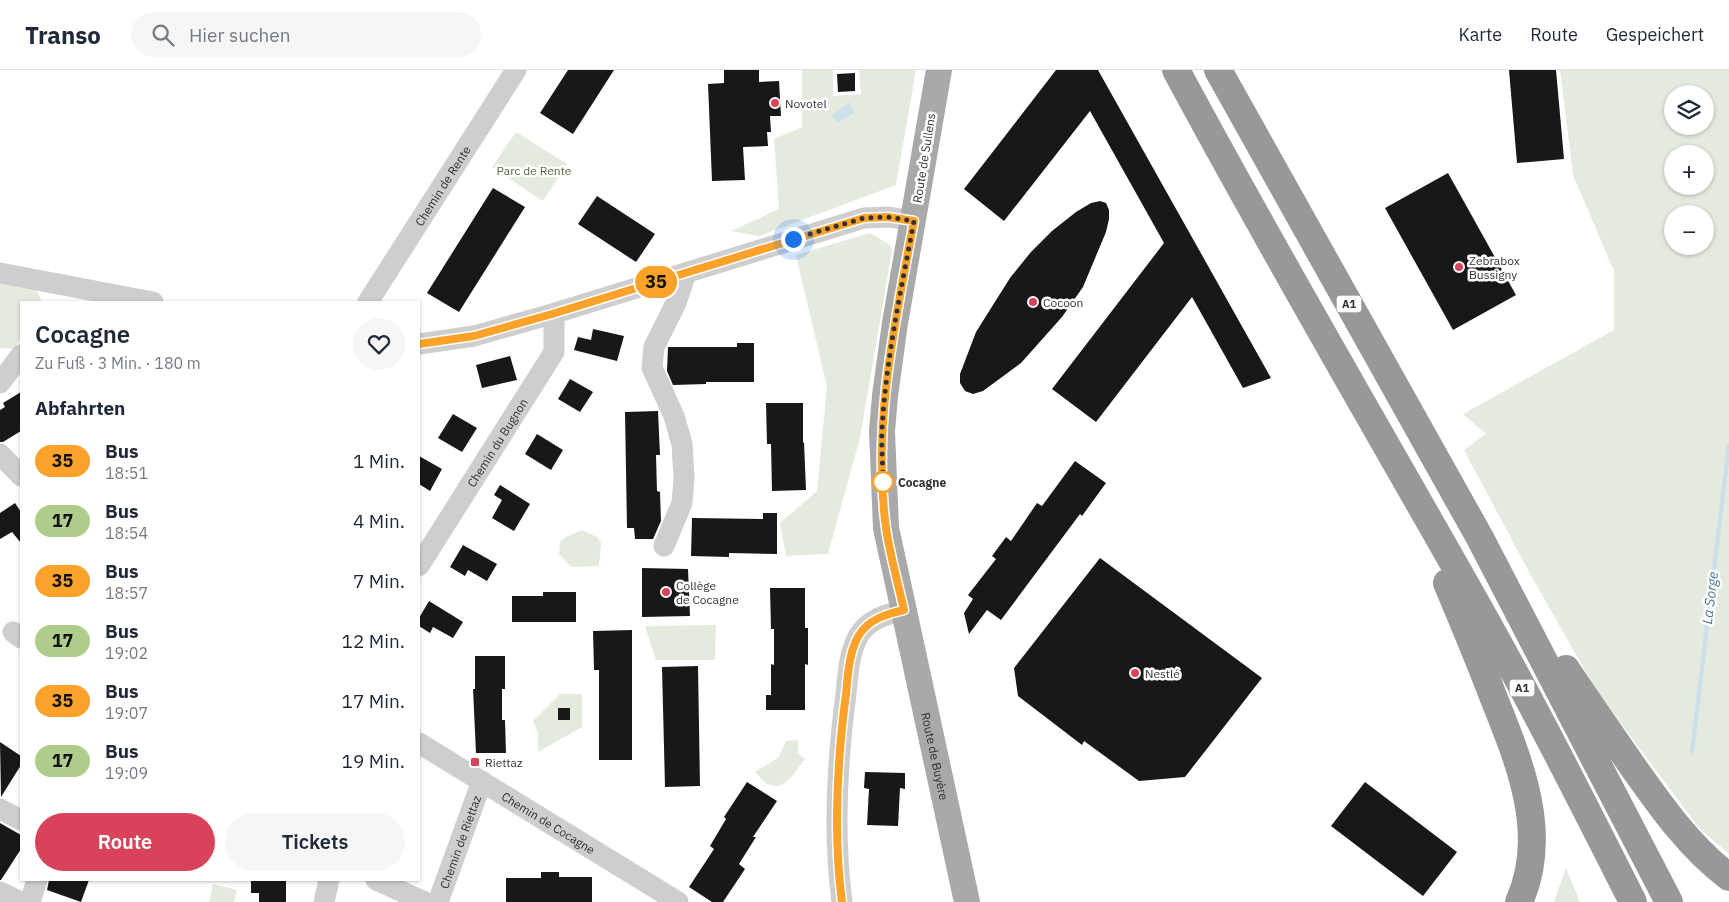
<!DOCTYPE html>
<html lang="de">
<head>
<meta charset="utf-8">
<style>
	body { margin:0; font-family:"IBM Plex Sans",sans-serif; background:#f6f6f7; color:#1f2937; height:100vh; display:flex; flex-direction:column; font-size:19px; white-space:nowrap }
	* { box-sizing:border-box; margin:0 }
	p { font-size:16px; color:#747a83 }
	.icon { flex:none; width:28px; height:28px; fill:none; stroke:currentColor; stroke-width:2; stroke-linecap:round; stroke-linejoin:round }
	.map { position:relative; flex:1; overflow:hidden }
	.drawer { position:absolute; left:20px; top:231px; width:400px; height:580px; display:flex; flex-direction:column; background:#fff; border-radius:0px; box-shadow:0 1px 4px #0004 }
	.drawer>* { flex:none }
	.badge { padding:0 10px; border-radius:16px; font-size:18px; line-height:32px }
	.fabs { position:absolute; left:1664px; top:15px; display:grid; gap:10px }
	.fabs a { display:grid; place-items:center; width:50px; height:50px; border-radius:50%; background:#fff; box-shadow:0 1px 4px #0004; font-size:25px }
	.you { position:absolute; width:25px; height:25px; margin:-12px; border:4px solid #fff; border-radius:50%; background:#1a73e8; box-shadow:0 0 0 8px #1a73e833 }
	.map>.badge { position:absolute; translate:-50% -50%; box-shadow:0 0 0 2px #fff }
	h2 { padding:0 15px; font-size:19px; line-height:45px }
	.round { display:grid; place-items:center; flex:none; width:52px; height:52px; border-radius:26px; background:#f6f6f7 }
	.summary { display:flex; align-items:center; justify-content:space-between; height:85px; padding:0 15px }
	h1 { font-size:24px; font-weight:600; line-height:38px }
	.primary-button { display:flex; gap:10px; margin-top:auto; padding:10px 15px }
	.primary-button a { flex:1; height:58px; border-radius:30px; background:#d94359; color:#fff; font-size:20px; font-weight:600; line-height:58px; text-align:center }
	.primary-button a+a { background:#f6f6f7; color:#1f2937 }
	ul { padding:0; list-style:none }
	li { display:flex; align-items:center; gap:15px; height:60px; padding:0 15px }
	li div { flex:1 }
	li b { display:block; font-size:19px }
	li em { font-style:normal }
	li .badge { min-width:55px; font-weight:700; text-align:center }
	header { display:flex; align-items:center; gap:30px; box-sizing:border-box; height:70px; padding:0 25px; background:#fff; border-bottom:1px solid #e0e1e3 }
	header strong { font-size:24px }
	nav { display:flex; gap:28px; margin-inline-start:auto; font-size:18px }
	.search { width:350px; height:45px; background:#f6f6f7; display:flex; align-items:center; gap:12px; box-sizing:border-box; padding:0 18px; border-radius:28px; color:#747a83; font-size:19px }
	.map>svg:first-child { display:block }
	.green { fill:#e5eade; fill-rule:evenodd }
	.water { fill:#cce0e9 }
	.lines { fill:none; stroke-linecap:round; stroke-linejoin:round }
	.stream { stroke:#cce0e9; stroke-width:4.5 }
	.building { fill:#181818 }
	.minor { stroke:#cecece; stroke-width:21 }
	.major { stroke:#a9a9a9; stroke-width:26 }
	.highway { stroke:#989898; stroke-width:28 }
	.line-casing { stroke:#fff; stroke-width:11 }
	.line { stroke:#faa22a; stroke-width:8 }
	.walk { stroke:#313131; stroke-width:5; stroke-dasharray:0 9 }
	.poi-dot { fill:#d94359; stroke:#fff; stroke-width:2 }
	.stop-dot { fill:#fff; stroke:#faa22a; stroke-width:2.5 }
	.labels { text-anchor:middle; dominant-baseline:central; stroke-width:5; stroke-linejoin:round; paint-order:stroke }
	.shield { fill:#fff; stroke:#6f6f6f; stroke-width:1 }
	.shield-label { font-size:11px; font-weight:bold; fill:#313131 }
	.poi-label { font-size:12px; fill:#313131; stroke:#fff; text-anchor:start }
	.street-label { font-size:12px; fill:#313131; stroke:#fff }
	.park-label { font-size:12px; fill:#586a41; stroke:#fff }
	.stop-label { font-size:12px; font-weight:bold; fill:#313131; stroke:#fff; text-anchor:start }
	.water-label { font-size:14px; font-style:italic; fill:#44778e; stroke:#fff }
</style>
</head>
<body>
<header>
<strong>Transo</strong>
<div class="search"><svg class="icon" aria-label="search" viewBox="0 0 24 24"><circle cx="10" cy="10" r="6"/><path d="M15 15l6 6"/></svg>Hier suchen</div>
<nav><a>Karte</a><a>Route</a><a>Gespeichert</a></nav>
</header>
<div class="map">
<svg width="1729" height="832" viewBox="0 0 1729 832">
	<rect width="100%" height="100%" fill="#fff"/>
	<path class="green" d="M 802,0 L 833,0 L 833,26 L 861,24 L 859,0 L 916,0 L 896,115 L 759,166 L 731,161 L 779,139 L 774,69 L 802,57 Z
		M 1560,0 L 1729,0 L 1729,784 L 1699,758 L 1596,620 L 1528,500 L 1464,380 L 1486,364 L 1463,344 L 1614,260 L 1614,201 L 1573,105 ZM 1672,24 L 1705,24 L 1705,56 L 1672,56 ZM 1672,84 L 1705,84 L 1705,116 L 1672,116 ZM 1672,144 L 1705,144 L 1705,176 L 1672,176 Z
		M 516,62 L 567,94 L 543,131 L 492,97 Z
		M 870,163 L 890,175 L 892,181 L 860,368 L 828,484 L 786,486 L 780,453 L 817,421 L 827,317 L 796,185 Z
		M 0,214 L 37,221 L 42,232 L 21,232 L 21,269 L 14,279 L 0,278 Z
		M 582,460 L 597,467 L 601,473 L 599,496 L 571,497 L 559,484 L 560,472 L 566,467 Z
		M 716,555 L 715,590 L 656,590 L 645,556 Z
		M 560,624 L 582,624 L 582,657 L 538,682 L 538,663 L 533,651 Z
		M 798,670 L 798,684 L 805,689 C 795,700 787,721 770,715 C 765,714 759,706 755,702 L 779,687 L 786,671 Z
		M 1566,798 L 1580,832 L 1554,832 Z
		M 213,814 L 237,820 L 234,832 L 209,832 Z"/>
	<path class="water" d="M 850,32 L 854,43 L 837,53 L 832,45 Z"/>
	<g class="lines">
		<path class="stream" d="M 1692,681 L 1729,375"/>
	</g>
	<path class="building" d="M 568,0 L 614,0 L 573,64 L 540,43 Z
		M 724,0 L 759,0 L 759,12 L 779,11 L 781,46 L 770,46 L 771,62 L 767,62 L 768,76 L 743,77 L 745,110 L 712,111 L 708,14 L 724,13 Z
		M 1056,0 L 1098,0 L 1271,308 L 1243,318 L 1192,227 L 1096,352 L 1052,319 L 1164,173 L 1090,41 L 1004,151 L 964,119 Z
		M 1509,0 L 1556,0 L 1564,89 L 1517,93 Z
		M 855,3 L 855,21 L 838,22 L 837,4 Z
		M 1448,103 L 1516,225 L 1453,260 L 1385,138 Z
		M 493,118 L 525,137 L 459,242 L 427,223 Z
		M 597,126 L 655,164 L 636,192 L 578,154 Z
		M 1100,131 L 1106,133 L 1109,140 L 1109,149 L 1106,162 L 1083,217 L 1062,247 L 1021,293 L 983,321 L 973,324 L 965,321 L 960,313 L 960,304 L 976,262 L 1010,208 L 1031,182 L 1052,161 L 1076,142 L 1091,133 Z
		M 593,259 L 624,266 L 617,291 L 574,280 L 578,267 L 591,270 Z
		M 737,273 L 754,273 L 754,312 L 706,312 L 706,314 L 673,315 L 667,301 L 668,277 L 737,277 Z
		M 510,286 L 517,310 L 482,318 L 476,295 Z
		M 570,309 L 593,322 L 580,342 L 558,329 Z
		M 21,322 L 21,361 L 3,372 L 0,372 L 0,340 L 5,337 L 3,333 Z
		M 766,333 L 803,333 L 803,373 L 804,372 L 806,420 L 772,421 L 771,374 L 767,374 Z
		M 658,341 L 660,385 L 656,385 L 657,421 L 660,422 L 661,451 L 653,469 L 635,469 L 634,458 L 627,458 L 625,342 Z
		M 453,344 L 477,358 L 462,382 L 438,368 Z
		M 537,364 L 563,380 L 551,400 L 525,384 Z
		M 419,386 L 442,399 L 430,421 L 419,414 Z
		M 1075,391 L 1106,413 L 1082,446 L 1080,444 L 1001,550 L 987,540 L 969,564 L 964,543 L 973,529 L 968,525 L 996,489 L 992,486 L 1006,467 L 1011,471 L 1037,433 L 1042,436 Z
		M 500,415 L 530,434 L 514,461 L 492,448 L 502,430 L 494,425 Z
		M 15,433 L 21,442 L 21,473 L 12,462 L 0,469 L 0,443 Z
		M 763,443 L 777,443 L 777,484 L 729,483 L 729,487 L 691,486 L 692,448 L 763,449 Z
		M 463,475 L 497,494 L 487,511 L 468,500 L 465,506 L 450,497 Z
		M 1100,488 L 1262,608 L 1185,707 L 1139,711 L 1084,671 L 1082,675 L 1018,626 L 1014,598 Z
		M 642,498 L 688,499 L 690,546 L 642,547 Z
		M 770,518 L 805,518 L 805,558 L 808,558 L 808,595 L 805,594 L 805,640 L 766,640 L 766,625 L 771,625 L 771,594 L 774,595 L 774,559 L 771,559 Z
		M 543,522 L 576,522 L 576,552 L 512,552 L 512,526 L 543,526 Z
		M 429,531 L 463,552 L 453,568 L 433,557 L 430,563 L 419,556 L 419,548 Z
		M 632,560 L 632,690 L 599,690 L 599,600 L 594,600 L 593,561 Z
		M 475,586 L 505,586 L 505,619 L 502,619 L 502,650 L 505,650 L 506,683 L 476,683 L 473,619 L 475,619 Z
		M 698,596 L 700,716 L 665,717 L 662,597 Z
		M 558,638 L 570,638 L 570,650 L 558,650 Z
		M 0,672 L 21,686 L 21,695 L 1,727 Z
		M 865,702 L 905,703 L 905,719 L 900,718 L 898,756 L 867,755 L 869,719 L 864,718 Z
		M 747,712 L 777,731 L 753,767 L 756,767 L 739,794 L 745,799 L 723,832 L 712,832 L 689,817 L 714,779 L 710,776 L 726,749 L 724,747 Z
		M 1365,712 L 1457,782 L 1423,826 L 1331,756 Z
		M 0,753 L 21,765 L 21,779 L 1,810 L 0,810 Z
		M 541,802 L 559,802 L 559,807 L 592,807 L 592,832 L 506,832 L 506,808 L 541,808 Z
		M 49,810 L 89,810 L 81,832 L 47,820 Z
		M 251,810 L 286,810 L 286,832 L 259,832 L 259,823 L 251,823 Z"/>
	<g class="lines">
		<g class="minor">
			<path d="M 0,203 L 153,232"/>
			<path id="s1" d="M 368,232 L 516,0"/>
			<path d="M 419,274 L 474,266 L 552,244 L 864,148 L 889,147 L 914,151"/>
			<path d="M 0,313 L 21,285"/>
			<path d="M 0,384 L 21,406"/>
			<path d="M 664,476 L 682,433 L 684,408 L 682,374 L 674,346 L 652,298 L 654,277 L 676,233 L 686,203"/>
			<path id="s2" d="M 419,496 L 554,282 L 554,255 L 552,244"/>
			<path d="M 13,562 L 21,568"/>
			<path id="s3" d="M 419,673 L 678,832"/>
			<path d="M 0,739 L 21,750"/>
			<path d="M 376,810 L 425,832"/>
			<path d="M 0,822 L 21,832"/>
			<path d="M 30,832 L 37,810"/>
			<path d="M 324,832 L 329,810"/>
			<path id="s4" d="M 438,832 L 482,711"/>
			<path d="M 842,832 C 833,763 837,692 846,624 C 848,604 849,582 859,565 C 869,549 887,544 904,540"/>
		</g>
		<path class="major" id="s5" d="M 939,0 L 895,253 L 885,326 L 882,361 L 886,458 L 967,832"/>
		<path class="highway" d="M 1176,0 C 1275,185 1382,366 1485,549 C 1537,642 1585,737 1633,832
			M 1218,0 L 1480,468 L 1669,832
			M 1447,513 C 1463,551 1479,589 1493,626 C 1519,691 1550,764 1519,832
			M 1566,599 C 1587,631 1609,662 1631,694 C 1660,735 1689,777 1729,807"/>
	</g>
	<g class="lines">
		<g class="line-casing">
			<path id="line" d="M 419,274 L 474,266 L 552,244 L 864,148 L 888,147 L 914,151 C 895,252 872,355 886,458 C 890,485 898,513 904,540 C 887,544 869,549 859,565 C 849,582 848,604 846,624 C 837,692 833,763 842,832"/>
		</g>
		<use href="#line" class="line"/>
		<path class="walk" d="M 793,169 L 864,148 L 888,147 L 914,151 C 901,220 886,289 882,359 C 881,376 883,394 883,412"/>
	</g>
	<g class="poi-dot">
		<circle cx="775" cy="33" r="5"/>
		<circle cx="1459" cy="197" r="5"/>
		<circle cx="1033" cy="232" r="5"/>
		<circle cx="666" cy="522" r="5"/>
		<circle cx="1135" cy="603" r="5"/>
		<rect x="470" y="687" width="10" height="10" rx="2.5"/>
	</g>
	<circle class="stop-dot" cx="883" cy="412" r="10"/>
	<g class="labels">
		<g class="shield">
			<rect x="1336.5" y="225.5" width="25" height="17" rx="4"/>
			<rect x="1509.5" y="609.5" width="25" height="17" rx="4"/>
		</g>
		<g class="shield-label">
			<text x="1349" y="234">A1</text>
			<text x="1522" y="618">A1</text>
		</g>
		<g class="poi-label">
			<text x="785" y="33">Novotel</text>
			<text x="1469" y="190">Zebrabox<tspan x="1469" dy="14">Bussigny</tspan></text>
			<text x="1043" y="232">Cocoon</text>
			<text x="676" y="515">Collège<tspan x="676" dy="14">de Cocagne</tspan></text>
			<text x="1145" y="603">Nestlé</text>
			<text x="485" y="692">Riettaz</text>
		</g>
		<g class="street-label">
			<text transform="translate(924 88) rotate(-81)">Route de Sullens</text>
			<text stroke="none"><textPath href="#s1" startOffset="138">Chemin de Rente</textPath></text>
			<text stroke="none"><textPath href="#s2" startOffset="146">Chemin du Bugnon</textPath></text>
			<text stroke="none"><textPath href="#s5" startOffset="696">Route de Buyère</textPath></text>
			<text stroke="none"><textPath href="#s3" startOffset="152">Chemin de Cocagne</textPath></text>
			<text stroke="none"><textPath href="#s4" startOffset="64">Chemin de Riettaz</textPath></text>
		</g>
		<g class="park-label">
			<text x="534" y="100">Parc de Rente</text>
		</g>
		<g class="stop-label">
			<text x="898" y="412">Cocagne</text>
		</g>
		<g class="water-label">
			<text transform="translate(1710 528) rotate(-83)">La Sorge</text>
		</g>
	</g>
</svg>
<div class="fabs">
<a><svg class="icon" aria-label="layers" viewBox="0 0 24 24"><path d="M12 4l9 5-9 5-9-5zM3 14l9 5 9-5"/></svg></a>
<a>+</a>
<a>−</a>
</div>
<div class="you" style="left:793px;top:169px"></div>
<b class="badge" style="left:656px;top:212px;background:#faa22a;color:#111">35</b>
<section class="drawer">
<div class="summary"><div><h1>Cocagne</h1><p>Zu Fuß · 3 Min. · 180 m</p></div><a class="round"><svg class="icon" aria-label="heart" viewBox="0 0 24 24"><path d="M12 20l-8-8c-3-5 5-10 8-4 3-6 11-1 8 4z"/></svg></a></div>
<h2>Abfahrten</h2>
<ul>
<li><span class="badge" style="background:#faa22a;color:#111">35</span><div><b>Bus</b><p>18:51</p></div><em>1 Min.</em></li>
<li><span class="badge" style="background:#aecc8b;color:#111">17</span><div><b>Bus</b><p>18:54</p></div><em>4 Min.</em></li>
<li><span class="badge" style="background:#faa22a;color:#111">35</span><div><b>Bus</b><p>18:57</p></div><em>7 Min.</em></li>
<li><span class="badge" style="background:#aecc8b;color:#111">17</span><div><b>Bus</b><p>19:02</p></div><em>12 Min.</em></li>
<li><span class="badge" style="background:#faa22a;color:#111">35</span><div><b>Bus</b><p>19:07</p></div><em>17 Min.</em></li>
<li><span class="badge" style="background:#aecc8b;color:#111">17</span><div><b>Bus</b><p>19:09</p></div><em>19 Min.</em></li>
</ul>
<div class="primary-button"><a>Route</a><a>Tickets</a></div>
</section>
</div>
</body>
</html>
